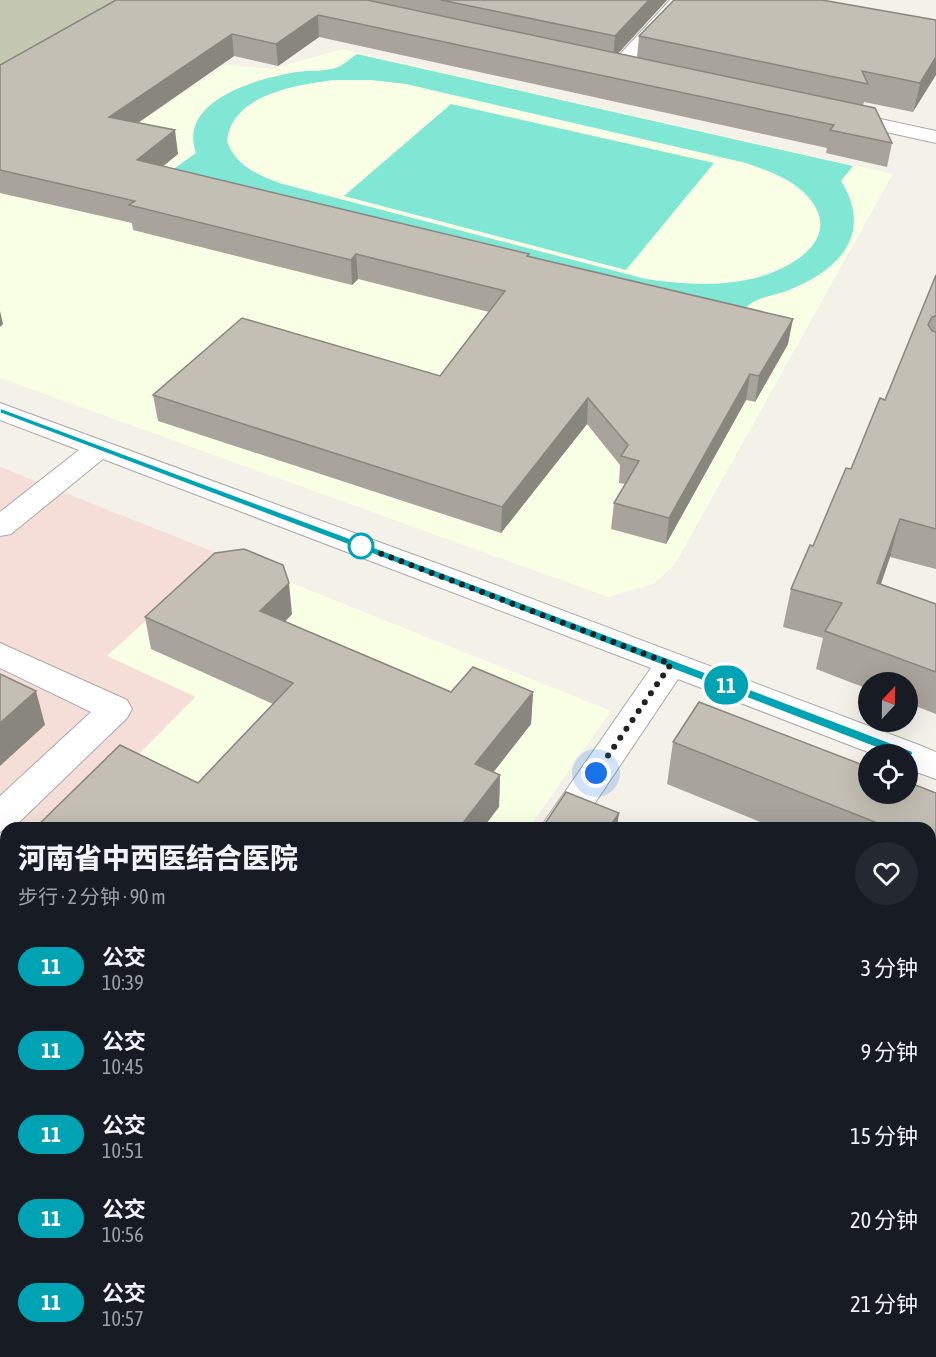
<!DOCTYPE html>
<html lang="zh">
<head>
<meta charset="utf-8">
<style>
	body { margin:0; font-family:"Asap Condensed","Noto Sans SC",sans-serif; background:#242831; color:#f1f3f6; height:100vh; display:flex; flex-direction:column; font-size:22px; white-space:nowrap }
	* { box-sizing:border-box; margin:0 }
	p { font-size:20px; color:#9ea1a6 }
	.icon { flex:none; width:33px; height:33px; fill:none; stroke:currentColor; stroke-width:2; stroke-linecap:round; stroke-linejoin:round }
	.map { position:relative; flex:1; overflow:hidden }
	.panel { position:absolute; left:0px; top:822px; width:936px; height:536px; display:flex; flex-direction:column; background:#171b24; border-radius:18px 18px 0 0; box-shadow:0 6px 24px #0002 }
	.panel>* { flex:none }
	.badge { padding:0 12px; border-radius:20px; font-size:21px; line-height:39px }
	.needle { width:39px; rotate:22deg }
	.tools { position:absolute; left:858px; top:672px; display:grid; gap:12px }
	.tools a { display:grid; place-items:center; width:60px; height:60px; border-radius:50%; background:#171b24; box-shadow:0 6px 24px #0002; font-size:30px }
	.you { position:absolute; width:30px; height:30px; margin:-15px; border:4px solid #fff; border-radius:50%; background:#1a73e8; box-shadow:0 0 0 9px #1a73e833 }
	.map>.badge { position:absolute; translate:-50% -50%; box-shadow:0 0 0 3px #fff }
	.round { display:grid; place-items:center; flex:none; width:63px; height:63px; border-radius:32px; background:#242831 }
	.headline { display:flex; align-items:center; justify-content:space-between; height:102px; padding:0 18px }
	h1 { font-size:28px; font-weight:800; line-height:45px }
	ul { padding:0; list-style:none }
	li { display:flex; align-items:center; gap:18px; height:84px; padding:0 18px }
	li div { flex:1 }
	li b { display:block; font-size:22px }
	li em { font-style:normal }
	li .badge { min-width:66px; font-weight:700; text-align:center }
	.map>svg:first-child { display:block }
	.commercial { fill:#f4ded7 }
	.education { fill:#f9ffe5 }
	.construction { fill:#c4c8b2 }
	.park { fill:#c4fed5 }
	.pitch { fill:#81e7d5; fill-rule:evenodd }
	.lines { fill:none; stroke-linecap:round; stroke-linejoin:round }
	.minor-casing { stroke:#a9a9a9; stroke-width:2 }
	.minor { fill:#fff; fill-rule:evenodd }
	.wall { fill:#a9a49b }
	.shaded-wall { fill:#89867e }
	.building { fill:#c4bfb4; stroke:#89867e; stroke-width:1.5 }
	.line { fill:#00a3b4; stroke:#fff; stroke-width:1.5 }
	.walk { stroke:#222; stroke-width:6; stroke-dasharray:0 10.8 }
	.stop-dot { fill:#fff; stroke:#00a3b4; stroke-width:3 }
</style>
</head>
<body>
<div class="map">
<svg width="936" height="1357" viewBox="0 0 936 1357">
	<rect width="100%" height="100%" fill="#f3f1e8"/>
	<path class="commercial" d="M 0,467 L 219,554 L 108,656 L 196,696 L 65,828 L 6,828 L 6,887 L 0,893 Z"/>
	<path class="education" d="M 342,49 L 893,174 L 674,566 L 653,584 L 608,597 L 0,378 L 0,102 L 124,133 L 226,65 L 272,69 Z
		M 219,554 L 611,711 L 529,828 L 65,828 L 196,697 L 107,656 Z
		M 6,887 L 6,1137 L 0,1133 L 0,893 Z"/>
	<path class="construction" d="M 0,0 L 142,0 L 0,83 Z"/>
	<path class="park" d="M 0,1162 L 6,1166 L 6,1351 L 0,1347 Z
		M 6,1352 L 251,1352 L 258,1357 L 14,1357 Z"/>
	<path class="pitch" d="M 357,54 L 853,166 L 841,181 C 874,234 839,270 789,290 C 779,294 757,298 750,304 C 744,308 740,317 736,322 L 168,173 L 196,153 C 177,100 259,78 297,72 C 309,70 327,72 338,67 C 345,64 351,58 357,54 ZM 334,80 L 371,80 L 406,84 L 746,163 C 768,171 793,179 809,198 C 845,241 787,271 751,279 C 716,287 681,284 646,279 L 279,183 C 256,174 235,165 227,141 C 232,94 297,85 334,80 Z
		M 451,104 L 714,163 L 626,270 L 344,196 Z"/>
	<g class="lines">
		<g class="minor-casing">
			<path id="minor" d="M 670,0 L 689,0 L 673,22 L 625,72 L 611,72 L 608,68 L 611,64 Z
				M 839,110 L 936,131 L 936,143 L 832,120 L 829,116 L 832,112 Z
				M 0,403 L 466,574 L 919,745 L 936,752 L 936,779 L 908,769 L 908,754 L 873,754 L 678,679 L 578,828 L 540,828 L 651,668 L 103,459 L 11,534 L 0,536 L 0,512 L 79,450 L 0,420 Z
				M 0,643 L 127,700 L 132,709 L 127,718 L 13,828 L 6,828 L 0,832 L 0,796 L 91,712 L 0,668 Z
				M 930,1119 L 936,1122 L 936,1162 L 930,1160 Z
				M 617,1352 L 667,1352 L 665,1357 L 615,1357 Z
				M 726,1352 L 779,1352 L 781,1357 L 728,1357 Z
				M 862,1352 L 916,1352 L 918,1357 L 864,1357 Z"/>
		</g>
		<use href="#minor" class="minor"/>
	</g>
	<path class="wall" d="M 116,0 L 667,0 L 618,53 L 637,57 L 639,36 L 936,20 L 913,112 L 864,102 L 863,105 L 892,143 L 887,167 L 826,153 L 827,148 L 319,37 L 278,66 L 234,56 L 138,123 L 178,154 L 163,166 L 529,257 L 788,344 L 755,402 L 746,400 L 666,544 L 611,529 L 614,503 L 625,484 L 619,483 L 620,465 L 587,424 L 501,533 L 158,421 L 153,395 L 440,376 L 489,312 L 358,279 L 352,285 L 133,230 L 132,223 L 0,193 L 0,65 Z
		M 936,275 L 936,569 L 890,557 L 881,584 L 936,604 L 936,714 L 908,703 L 908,682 L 868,682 L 868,689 L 816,669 L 823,638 L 783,627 L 791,589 L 813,546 L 885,400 Z
		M 292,614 L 285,622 L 451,692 L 533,692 L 531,724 L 493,772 L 500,775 L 499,807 L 198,783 L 273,704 L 151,649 L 145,617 Z
		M 673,742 L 936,793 L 936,894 L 930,892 L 930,828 L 775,828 L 667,784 Z
		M 6,856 L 6,1075 L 0,1071 L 0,862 Z
		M 930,967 L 936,970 L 936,1075 L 930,1073 Z
		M 930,1155 L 936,1158 L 936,1294 L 930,1291 Z"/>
	<path class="shaded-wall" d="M 649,0 L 667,0 L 613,59 L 615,36 Z
		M 318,15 L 319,37 L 278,66 L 276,44 Z
		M 232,34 L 234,56 L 113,140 L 109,117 Z
		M 936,57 L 936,75 L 913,112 L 920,83 Z
		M 175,130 L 178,154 L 141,184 L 137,160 Z
		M 356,254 L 358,279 L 352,285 L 351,260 Z
		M 0,311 L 3,324 L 0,327 Z
		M 793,319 L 788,344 L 755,402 L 759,376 Z
		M 750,374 L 746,400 L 666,544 L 669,518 Z
		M 588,398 L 587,424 L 501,533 L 502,507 Z
		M 900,519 L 890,557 L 868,621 L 877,583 Z
		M 289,583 L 292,614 L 264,643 L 260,611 Z
		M 36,691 L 45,725 L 0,766 L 0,723 Z
		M 533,692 L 531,724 L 475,796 L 475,764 Z
		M 500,775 L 499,807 L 483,828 L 459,828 Z
		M 619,813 L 617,828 L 609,828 Z"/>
	<path class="building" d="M 116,0 L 367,0 L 875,108 L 892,143 L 830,130 L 834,125 L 318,15 L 276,44 L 232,34 L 109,117 L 175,130 L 137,160 L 529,254 L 527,256 L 793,319 L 759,376 L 750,374 L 669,518 L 614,503 L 639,461 L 621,456 L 628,445 L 588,398 L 502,507 L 153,395 L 242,318 L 440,376 L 505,291 L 356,254 L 351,260 L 129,205 L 135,201 L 0,170 L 0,65 Z
		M 441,0 L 649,0 L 615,36 Z
		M 674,0 L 822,0 L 936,20 L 936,57 L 920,83 L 862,71 L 868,84 L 639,36 Z
		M 936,275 L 936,316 L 932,317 L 928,325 L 932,331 L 936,332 L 936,529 L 900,519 L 877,583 L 936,604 L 936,672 L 825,631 L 842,603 L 791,589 L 810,545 L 813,546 L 846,468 L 851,469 L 880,398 L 885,400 Z
		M 244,549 L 283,565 L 289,583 L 260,611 L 451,692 L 473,667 L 533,692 L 475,764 L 500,775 L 459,828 L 35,828 L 120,745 L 198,783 L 293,683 L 145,617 L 215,553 Z
		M 0,674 L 36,691 L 0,723 Z
		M 699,702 L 868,767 L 868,794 L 908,794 L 908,782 L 936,793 L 936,846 L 930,844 L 930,828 L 890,828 L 673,742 Z
		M 566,792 L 619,813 L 609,828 L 542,828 Z
		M 6,856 L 6,1052 L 0,1049 L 0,862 Z
		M 930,967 L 936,970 L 936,1033 L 930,1030 Z
		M 930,1155 L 936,1158 L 936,1249 L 930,1246 Z
		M 0,1343 L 6,1347 L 6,1352 L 14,1352 L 23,1357 L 0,1357 Z"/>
	<path class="line" d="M 0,408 L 459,579 L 912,751 L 913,754 L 907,759 L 903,758 L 452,584 L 0,413 Z"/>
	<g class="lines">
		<path class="walk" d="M 361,546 L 671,664 L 596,773"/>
	</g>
	<circle class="stop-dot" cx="361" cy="546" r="12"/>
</svg>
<div class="tools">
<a><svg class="needle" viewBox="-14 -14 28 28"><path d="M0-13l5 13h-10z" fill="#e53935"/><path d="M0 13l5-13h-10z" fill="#9ea1a6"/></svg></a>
<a><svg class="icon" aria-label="locate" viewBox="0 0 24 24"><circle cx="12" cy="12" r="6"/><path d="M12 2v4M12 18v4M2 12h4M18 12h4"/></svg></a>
</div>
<div class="you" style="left:596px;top:773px"></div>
<b class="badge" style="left:726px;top:685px;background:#00a3b4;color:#fff">11</b>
<section class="panel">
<div class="headline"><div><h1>河南省中西医结合医院</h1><p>步行 · 2 分钟 · 90 m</p></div><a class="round"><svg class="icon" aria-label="heart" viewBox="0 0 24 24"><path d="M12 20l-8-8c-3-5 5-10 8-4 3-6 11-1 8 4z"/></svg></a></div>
<ul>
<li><span class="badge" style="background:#00a3b4;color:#fff">11</span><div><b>公交</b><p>10:39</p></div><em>3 分钟</em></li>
<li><span class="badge" style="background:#00a3b4;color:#fff">11</span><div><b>公交</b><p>10:45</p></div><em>9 分钟</em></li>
<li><span class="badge" style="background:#00a3b4;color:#fff">11</span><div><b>公交</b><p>10:51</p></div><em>15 分钟</em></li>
<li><span class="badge" style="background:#00a3b4;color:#fff">11</span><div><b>公交</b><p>10:56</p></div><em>20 分钟</em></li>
<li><span class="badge" style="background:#00a3b4;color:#fff">11</span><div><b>公交</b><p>10:57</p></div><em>21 分钟</em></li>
</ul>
</section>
</div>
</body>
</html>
